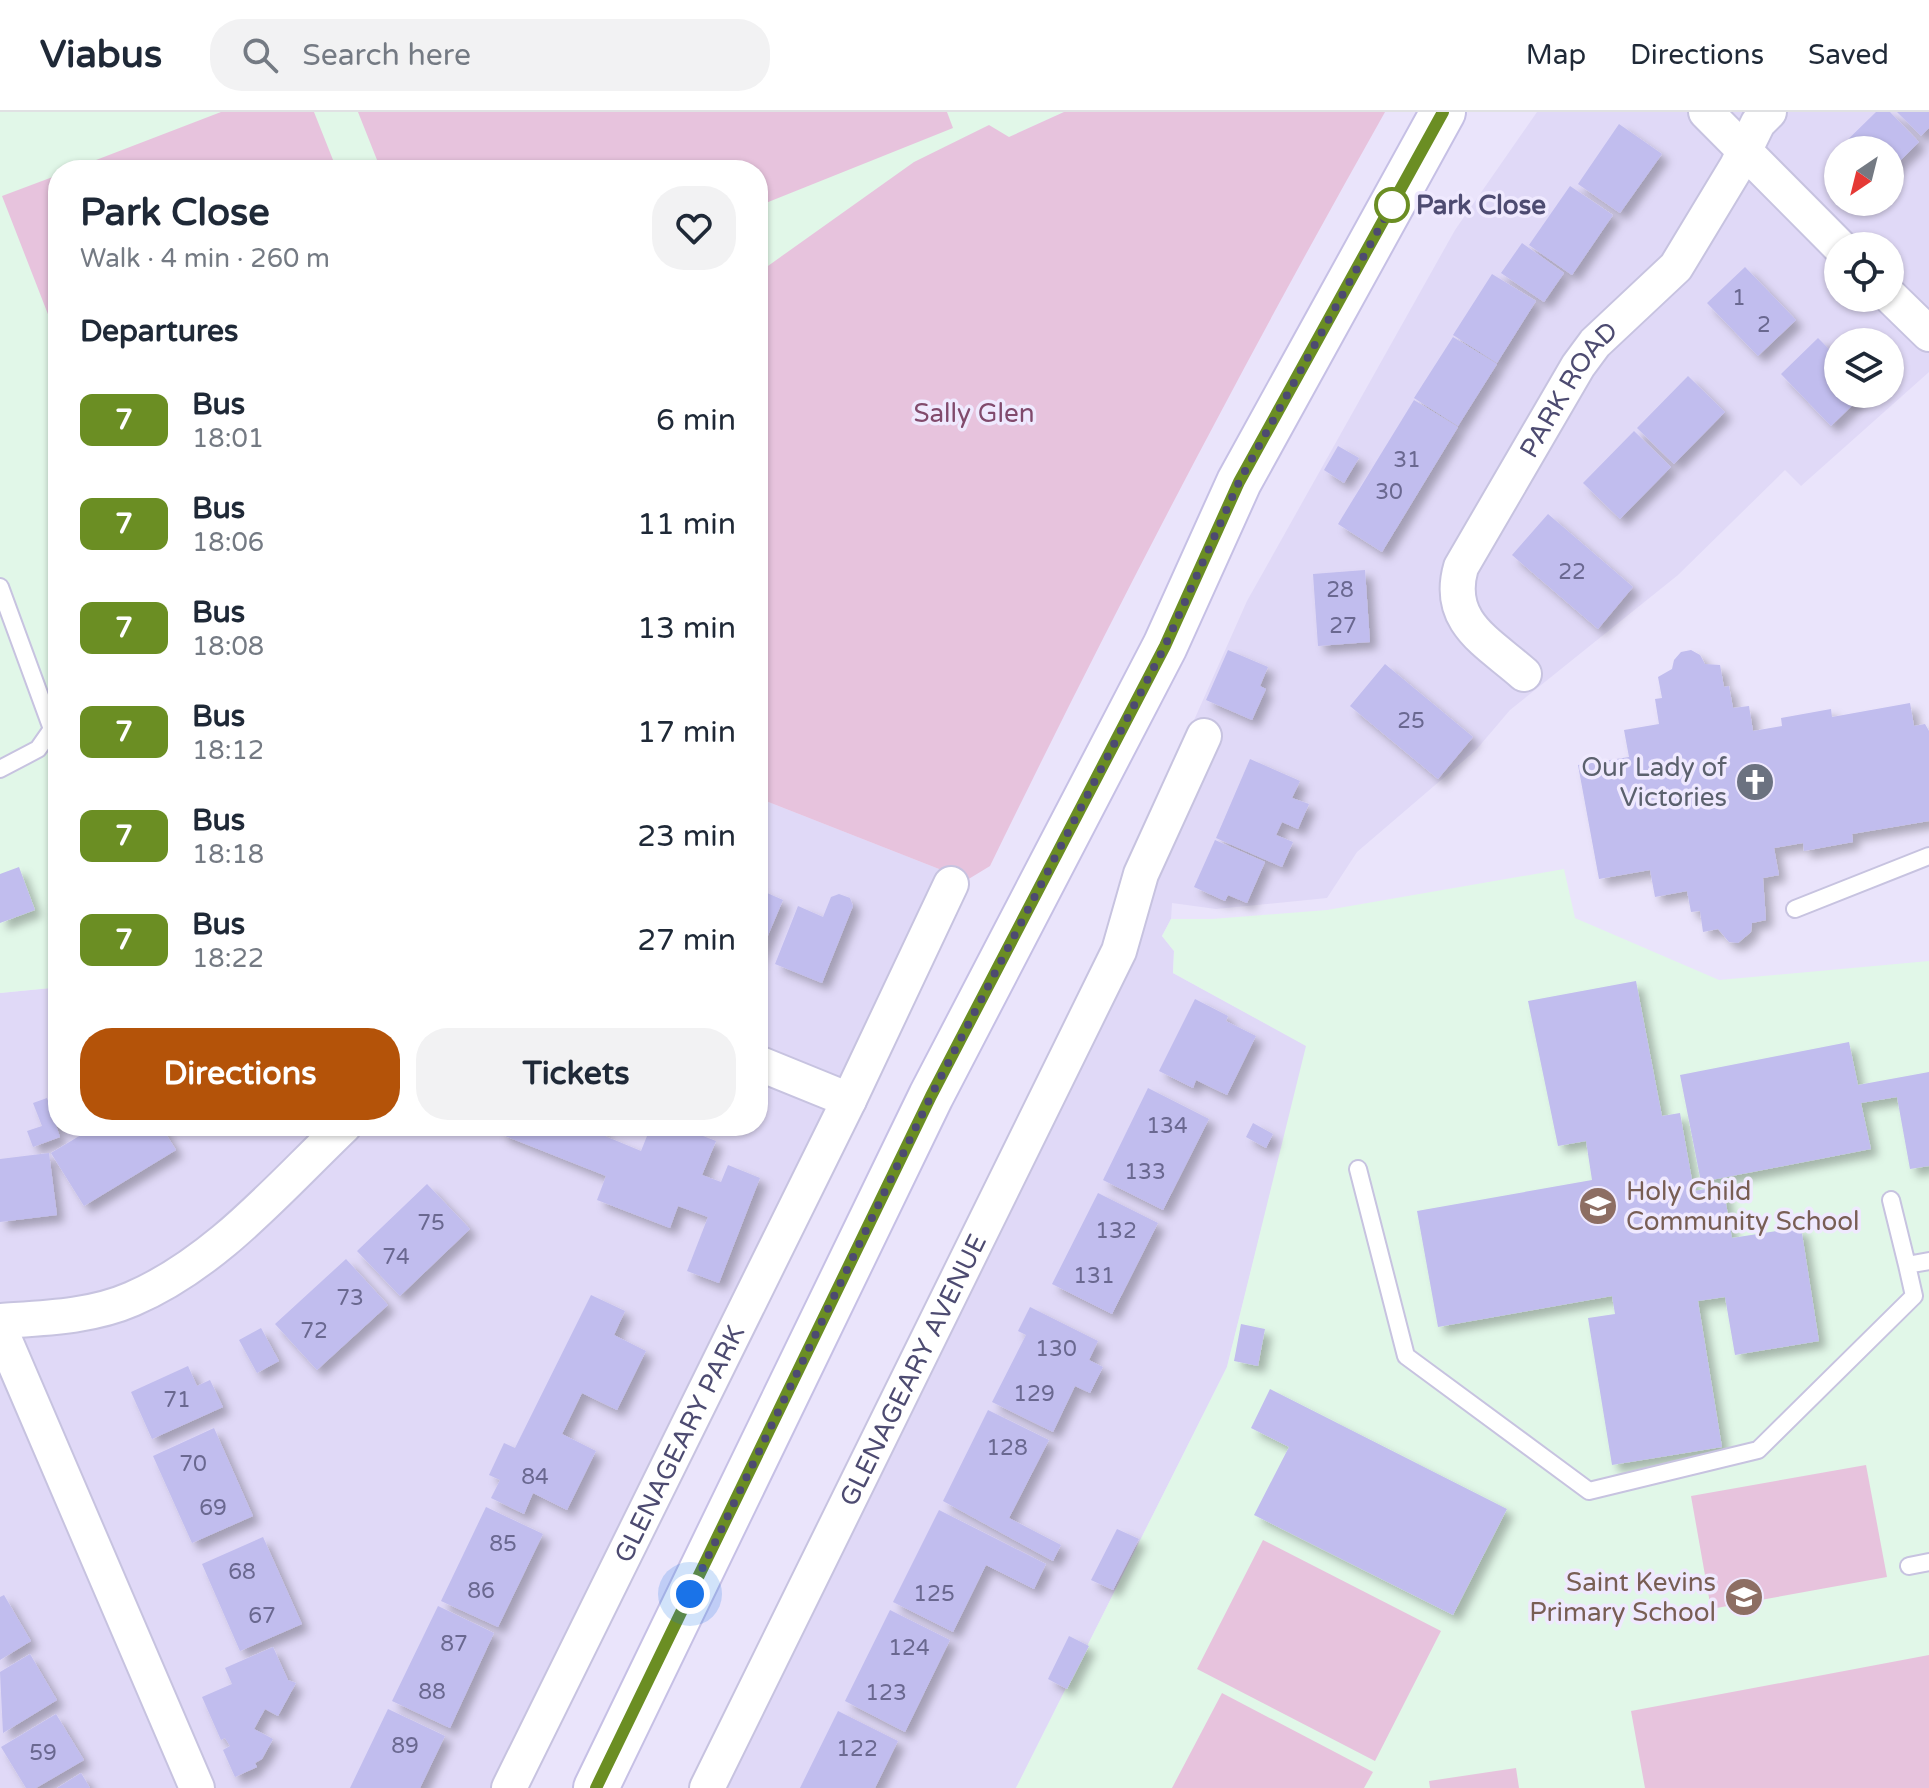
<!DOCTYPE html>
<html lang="en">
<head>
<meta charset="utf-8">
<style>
	body { margin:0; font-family:"Varela Round",sans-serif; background:#f2f2f3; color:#1f2937; height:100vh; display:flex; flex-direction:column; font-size:30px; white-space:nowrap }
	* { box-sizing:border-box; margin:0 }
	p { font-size:26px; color:#747a83 }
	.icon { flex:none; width:44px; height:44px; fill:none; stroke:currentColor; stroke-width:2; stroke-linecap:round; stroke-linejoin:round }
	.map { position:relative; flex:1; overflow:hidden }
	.side { position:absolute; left:48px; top:48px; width:720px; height:976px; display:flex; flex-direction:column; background:#fff; border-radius:32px; box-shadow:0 2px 6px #0004 }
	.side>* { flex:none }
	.badge { padding:0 16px; border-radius:12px; font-size:28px; line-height:52px }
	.needle { width:52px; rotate:215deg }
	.buttons { position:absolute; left:1824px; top:24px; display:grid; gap:16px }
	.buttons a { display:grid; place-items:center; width:80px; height:80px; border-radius:50%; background:#fff; box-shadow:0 2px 6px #0004; font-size:40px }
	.you { position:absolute; width:40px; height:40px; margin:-20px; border:6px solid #fff; border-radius:50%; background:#1a73e8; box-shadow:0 0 0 12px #1a73e833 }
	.map>.badge { position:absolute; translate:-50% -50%; box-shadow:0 0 0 4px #fff }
	h2 { padding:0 32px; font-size:30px; line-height:72px }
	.round { display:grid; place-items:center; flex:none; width:84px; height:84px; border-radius:32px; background:#f2f2f3 }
	.headline { display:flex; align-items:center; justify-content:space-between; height:136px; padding:0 32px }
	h1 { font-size:38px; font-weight:800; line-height:60px }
	.primary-button { display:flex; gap:16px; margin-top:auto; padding:16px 32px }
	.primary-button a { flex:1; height:92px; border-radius:32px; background:#b45309; color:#fff; font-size:32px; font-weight:800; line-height:92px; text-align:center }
	.primary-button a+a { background:#f2f2f3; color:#1f2937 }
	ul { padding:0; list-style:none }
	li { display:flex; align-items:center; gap:24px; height:104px; padding:0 32px }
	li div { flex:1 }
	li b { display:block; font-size:30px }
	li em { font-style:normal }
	li .badge { min-width:88px; font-weight:700; text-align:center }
	header { display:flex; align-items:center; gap:48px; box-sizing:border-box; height:112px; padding:0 40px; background:#fff; border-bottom:2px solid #e0e1e3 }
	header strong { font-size:38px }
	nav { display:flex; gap:44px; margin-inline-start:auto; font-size:28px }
	.search { width:560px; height:72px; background:#f2f2f3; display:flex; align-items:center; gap:20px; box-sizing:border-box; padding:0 28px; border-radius:32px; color:#747a83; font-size:30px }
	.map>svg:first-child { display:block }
	.residential { fill:#e0d9f7; fill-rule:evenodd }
	.education { fill:#e1f7e8 }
	.green { fill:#e7c3dd }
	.building { fill:#c1bdee; filter:url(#shadow) }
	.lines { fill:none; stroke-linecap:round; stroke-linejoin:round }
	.service-casing { stroke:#c7c3e0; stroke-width:20 }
	.minor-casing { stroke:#c7c3e0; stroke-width:38 }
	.secondary-casing { stroke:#c6c0e5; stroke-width:48 }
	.service { stroke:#fff; stroke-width:16 }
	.minor { stroke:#fff; stroke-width:34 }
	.secondary { stroke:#fff; stroke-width:44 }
	.line-casing { stroke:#fff; stroke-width:18 }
	.line { stroke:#6b8e23; stroke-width:12 }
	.walk { stroke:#4d4b71; stroke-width:8; stroke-dasharray:0 14.4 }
	.stop-dot { fill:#fff; stroke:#6b8e23; stroke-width:4 }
	.labels { text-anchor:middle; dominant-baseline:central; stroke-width:7; stroke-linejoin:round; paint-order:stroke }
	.number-label { font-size:22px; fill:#6a6890 }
	.stop-label { font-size:26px; font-weight:bold; fill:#4d4b71; stroke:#efe9fe; text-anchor:start }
	.street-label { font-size:26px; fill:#4d4b71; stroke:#efe9fe }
	.park-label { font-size:26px; fill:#814a6c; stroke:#efe9fe }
	.worship-label { font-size:26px; fill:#5b616d; stroke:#efe9fe; text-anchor:end }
	.education-label { font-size:26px; fill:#785e54; stroke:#efe9fe; text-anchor:start }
</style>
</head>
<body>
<header>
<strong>Viabus</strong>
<div class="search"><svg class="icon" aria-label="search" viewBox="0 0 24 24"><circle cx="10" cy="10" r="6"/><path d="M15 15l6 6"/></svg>Search here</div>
<nav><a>Map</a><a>Directions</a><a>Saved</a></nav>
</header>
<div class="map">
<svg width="1929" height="1676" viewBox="0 0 1929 1676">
	<defs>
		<filter id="shadow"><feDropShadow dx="7" dy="7" stdDeviation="4" flood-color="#0004"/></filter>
	</defs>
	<rect width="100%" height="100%" fill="#eae4fb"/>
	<path class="residential" d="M 1537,0 L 1929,0 L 1929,260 L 1801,374 L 1785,358 L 1678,463 L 1510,598 L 1476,638 L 1357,740 L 1327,786 L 1216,797 L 1172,791 L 1171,807 L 1162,824 L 1174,839 L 1173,861 L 1307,934 L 1227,1255 L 1016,1676 L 690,1676 L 1103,835 L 1127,759 L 1247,489 L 1455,118 ZM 1838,38 L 1890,38 L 1890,90 L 1838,90 ZM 1838,134 L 1890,134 L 1890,186 L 1838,186 ZM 1838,230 L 1890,230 L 1890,282 L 1838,282 Z
		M 758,686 L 967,768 L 526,1676 L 0,1676 L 0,881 L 51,876 L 58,870 L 58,1014 L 758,1014 Z"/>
	<path class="education" d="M 0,0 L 1064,0 L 1016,22 L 758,193 L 758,58 L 58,58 L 58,870 L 51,876 L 0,881 Z
		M 1564,757 L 1575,806 L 1719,868 L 1929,849 L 1929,1676 L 1016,1676 L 1227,1255 L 1306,934 L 1173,861 L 1174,839 L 1162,824 L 1171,807 L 1212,807 L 1327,798 Z"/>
	<path class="green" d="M 221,0 L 314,0 L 337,58 L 70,58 Z
		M 358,0 L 947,0 L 953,16 L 758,94 L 758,58 L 381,58 Z
		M 1064,0 L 1385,0 C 1245,248 1114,499 990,754 L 967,768 L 758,686 L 758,161 L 914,50 L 989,13 L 1009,25 Z
		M 58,63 L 58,228 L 2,84 Z
		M 1866,1353 L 1887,1465 L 1711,1497 L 1691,1384 Z
		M 1263,1428 L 1441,1519 L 1375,1649 L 1197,1557 Z
		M 1929,1543 L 1929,1676 L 1645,1676 L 1631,1599 Z
		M 1222,1581 L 1373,1660 L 1364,1676 L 1172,1676 Z
		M 1516,1656 L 1519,1676 L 1430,1676 L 1429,1669 Z"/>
	<path class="building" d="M 1876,0 L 1890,0 L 1919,30 L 1890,59 L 1890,38 L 1838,38 L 1838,50 L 1831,44 Z
		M 1897,0 L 1929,0 L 1929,16 L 1921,24 Z
		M 1619,12 L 1662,42 L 1620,101 L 1578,72 Z
		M 1570,74 L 1613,103 L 1572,163 L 1529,133 Z
		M 1522,131 L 1564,161 L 1544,190 L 1501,161 Z
		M 1745,155 L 1796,208 L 1758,244 L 1707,191 Z
		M 1492,162 L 1536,189 L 1497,251 L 1453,223 Z
		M 1453,225 L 1497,252 L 1458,314 L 1414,286 Z
		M 1818,226 L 1838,246 L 1838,282 L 1864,282 L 1831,314 L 1781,262 Z
		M 1688,264 L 1725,300 L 1674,352 L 1637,316 Z
		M 1414,288 L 1458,315 L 1382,440 L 1338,412 Z
		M 1634,319 L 1671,355 L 1620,407 L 1583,371 Z
		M 1338,334 L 1359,346 L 1344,371 L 1324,358 Z
		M 1548,402 L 1633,475 L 1598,517 L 1512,443 Z
		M 1365,458 L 1370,530 L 1318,534 L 1313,462 Z
		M 1228,538 L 1268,555 L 1260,574 L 1266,577 L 1252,608 L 1206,588 Z
		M 1691,538 L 1700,543 L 1705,552 L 1720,553 L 1724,575 L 1729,574 L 1733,596 L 1749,594 L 1753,619 L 1782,614 L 1781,606 L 1831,597 L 1832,605 L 1910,591 L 1914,614 L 1925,612 L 1929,619 L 1929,709 L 1852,722 L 1853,730 L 1804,739 L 1803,731 L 1774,736 L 1779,763 L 1763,766 L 1766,808 L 1752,811 L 1751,820 L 1738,831 L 1729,830 L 1718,817 L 1703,820 L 1700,799 L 1691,800 L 1687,779 L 1655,785 L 1650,758 L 1599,767 L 1578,653 L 1629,645 L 1624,618 L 1659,612 L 1655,587 L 1662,586 L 1658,565 L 1672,557 L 1674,548 L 1681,540 Z
		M 1385,552 L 1473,625 L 1438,667 L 1350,594 Z
		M 1250,647 L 1300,669 L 1292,686 L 1309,692 L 1298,717 L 1282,710 L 1276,723 L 1293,730 L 1282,755 L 1216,726 Z
		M 1215,728 L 1265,750 L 1247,791 L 1228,783 L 1225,789 L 1194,775 Z
		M 19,755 L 35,798 L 0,811 L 0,762 Z
		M 758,777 L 783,788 L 758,847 Z
		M 839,782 L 850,786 L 853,794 L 822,871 L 775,852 L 798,794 L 823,805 L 831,785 Z
		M 1636,869 L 1662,1004 L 1680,1001 L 1694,1079 L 1723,1074 L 1732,1126 L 1801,1115 L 1819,1229 L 1735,1243 L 1725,1185 L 1698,1189 L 1722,1335 L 1612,1353 L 1588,1206 L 1615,1202 L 1612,1184 L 1438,1215 L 1417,1099 L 1592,1068 L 1586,1029 L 1558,1034 L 1528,889 Z
		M 1195,887 L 1228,904 L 1226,909 L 1256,924 L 1227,983 L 1196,968 L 1193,976 L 1159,959 Z
		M 1849,930 L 1858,973 L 1929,960 L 1929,1054 L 1910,1057 L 1897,985 L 1861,991 L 1871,1037 L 1701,1070 L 1680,963 Z
		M 1148,976 L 1209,1007 L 1163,1098 L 1103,1068 Z
		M 47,986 L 60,1025 L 33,1035 L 27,1019 L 42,1014 L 33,991 Z
		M 1253,1011 L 1273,1022 L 1266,1036 L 1246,1025 Z
		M 96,1014 L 161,1014 L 176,1038 L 84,1094 L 51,1041 Z
		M 503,1014 L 603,1014 L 600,1022 L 641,1039 L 651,1014 L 677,1014 L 716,1029 L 702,1063 L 721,1070 L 728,1053 L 760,1066 L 719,1171 L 687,1159 L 708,1105 L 678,1094 L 670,1116 L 597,1088 L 606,1064 L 500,1022 Z
		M 49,1041 L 57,1103 L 0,1110 L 0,1047 Z
		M 427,1072 L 470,1117 L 400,1184 L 357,1139 Z
		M 1098,1081 L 1158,1111 L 1112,1202 L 1052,1172 Z
		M 346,1147 L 388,1193 L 317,1258 L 275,1212 Z
		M 591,1183 L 625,1199 L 614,1223 L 646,1239 L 617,1298 L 582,1281 L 562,1322 L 596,1339 L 567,1398 L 533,1381 L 524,1402 L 491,1386 L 500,1368 L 489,1363 L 504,1331 L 515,1336 Z
		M 1030,1195 L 1098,1229 L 1089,1248 L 1103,1255 L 1090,1281 L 1075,1274 L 1053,1320 L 992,1290 L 1026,1223 L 1018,1219 Z
		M 1241,1212 L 1265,1217 L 1258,1254 L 1234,1249 Z
		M 261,1216 L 279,1249 L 257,1261 L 239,1228 Z
		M 188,1254 L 197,1274 L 210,1268 L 223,1295 L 152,1327 L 131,1280 Z
		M 1270,1277 L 1507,1397 L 1453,1503 L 1254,1403 L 1289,1335 L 1251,1316 Z
		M 988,1298 L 1049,1328 L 1009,1406 L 1061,1433 L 1053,1449 L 943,1389 Z
		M 214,1316 L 253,1404 L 192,1431 L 153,1344 Z
		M 486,1395 L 543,1422 L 498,1515 L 441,1489 Z
		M 939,1398 L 1046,1452 L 1034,1477 L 986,1453 L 953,1520 L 893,1490 Z
		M 1117,1417 L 1139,1427 L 1113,1478 L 1091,1468 Z
		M 263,1425 L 302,1512 L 240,1539 L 202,1452 Z
		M 4,1483 L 31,1529 L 0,1548 L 0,1485 Z
		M 438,1494 L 494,1521 L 450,1616 L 392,1589 Z
		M 890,1498 L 950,1528 L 905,1620 L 845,1589 Z
		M 1069,1524 L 1089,1534 L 1067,1577 L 1048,1567 Z
		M 273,1535 L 288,1568 L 296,1571 L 278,1604 L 265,1597 L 254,1617 L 273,1627 L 262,1647 L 255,1651 L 257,1655 L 235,1665 L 223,1638 L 230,1634 L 225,1626 L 221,1628 L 202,1585 L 232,1572 L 225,1556 Z
		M 30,1542 L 57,1588 L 3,1621 L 0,1560 Z
		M 388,1597 L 445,1624 L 420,1676 L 350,1676 Z
		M 838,1599 L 898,1629 L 875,1676 L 800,1676 Z
		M 56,1602 L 84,1648 L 36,1676 L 26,1676 L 1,1635 Z
		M 81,1661 L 90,1676 L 57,1676 Z"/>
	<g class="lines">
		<g class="service-casing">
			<path id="service" d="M 0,475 L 52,617 L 38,637 L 0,657
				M 1795,797 L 1929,744
				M 1358,1057 L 1406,1244 L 1589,1379 L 1758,1338 L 1914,1184 L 1907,1153 L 1929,1149
				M 1891,1088 L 1907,1153
				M 1909,1454 L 1929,1450"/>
		</g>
		<g class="minor-casing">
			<g id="minor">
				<path d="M 1706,0 L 1839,134"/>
				<path d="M 1890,184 L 1929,222"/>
				<path id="s1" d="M 1524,562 C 1488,530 1445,510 1461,455 L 1578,254 L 1595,231 L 1676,155 L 1737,54 L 1758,11 L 1769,0"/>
				<path d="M 758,951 L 849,988"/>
				<path d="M 0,1209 C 44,1206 91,1205 132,1187 C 216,1151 279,1076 344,1014"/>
				<path d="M 0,1217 L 197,1676"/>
				<path id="s2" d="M 509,1676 L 849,988 L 951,772"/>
				<path id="s3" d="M 707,1676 L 1119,839 L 1141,762 L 1204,624"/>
			</g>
		</g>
		<g class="secondary-casing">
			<path id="secondary" d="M 596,1676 L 931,984 L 1165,534 L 1239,370 L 1443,0"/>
		</g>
		<use href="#service" class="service"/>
		<use href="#minor" class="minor"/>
		<use href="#secondary" class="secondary"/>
	</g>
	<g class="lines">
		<g class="line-casing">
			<path id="line" d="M 596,1676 L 931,984 L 1165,534 L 1239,370 L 1443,0"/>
		</g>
		<use href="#line" class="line"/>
		<path class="walk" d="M 690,1482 L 931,984 L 1165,534 L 1239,370 L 1392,93"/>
	</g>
	<defs>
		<g id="church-disc" transform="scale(2)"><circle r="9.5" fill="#6b7280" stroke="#efe9fe"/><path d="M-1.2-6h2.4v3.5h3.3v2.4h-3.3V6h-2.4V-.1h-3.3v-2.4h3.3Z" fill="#fff"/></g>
		<g id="school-disc" transform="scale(2)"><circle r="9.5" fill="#8d6e63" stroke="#efe9fe"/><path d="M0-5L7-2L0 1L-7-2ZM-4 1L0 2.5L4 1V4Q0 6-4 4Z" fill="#fff"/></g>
	</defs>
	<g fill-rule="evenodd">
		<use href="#church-disc" x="1755" y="670"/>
		<use href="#school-disc" x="1598" y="1094"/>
		<use href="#school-disc" x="1744" y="1485"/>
	</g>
	<circle class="stop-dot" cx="1392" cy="93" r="16"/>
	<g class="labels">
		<g class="number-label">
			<text x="1739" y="186">1</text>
			<text x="1764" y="213">2</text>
			<text x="1407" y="348">31</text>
			<text x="1389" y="380">30</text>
			<text x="1572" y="460">22</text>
			<text x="1340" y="478">28</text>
			<text x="1343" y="514">27</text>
			<text x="1411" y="609">25</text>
			<text x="1167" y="1014">134</text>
			<text x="1145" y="1060">133</text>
			<text x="431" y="1111">75</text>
			<text x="1116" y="1119">132</text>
			<text x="396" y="1145">74</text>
			<text x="1094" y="1164">131</text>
			<text x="350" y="1186">73</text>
			<text x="314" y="1219">72</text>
			<text x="1056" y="1237">130</text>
			<text x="1034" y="1282">129</text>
			<text x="177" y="1288">71</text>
			<text x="1007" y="1336">128</text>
			<text x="193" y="1352">70</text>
			<text x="535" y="1365">84</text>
			<text x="213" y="1396">69</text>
			<text x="503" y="1432">85</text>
			<text x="242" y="1460">68</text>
			<text x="481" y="1479">86</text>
			<text x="934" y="1482">125</text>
			<text x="262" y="1504">67</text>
			<text x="454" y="1532">87</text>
			<text x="909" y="1536">124</text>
			<text x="432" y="1580">88</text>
			<text x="886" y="1581">123</text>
			<text x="405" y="1634">89</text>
			<text x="857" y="1637">122</text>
			<text x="43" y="1641">59</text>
		</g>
		<g class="stop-label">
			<text x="1416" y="93">Park Close</text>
		</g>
		<g class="street-label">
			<text stroke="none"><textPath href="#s1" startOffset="342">PARK ROAD</textPath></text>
			<text stroke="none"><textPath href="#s3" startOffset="466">GLENAGEARY AVENUE</textPath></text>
			<text stroke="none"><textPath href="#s2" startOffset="384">GLENAGEARY PARK</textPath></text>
		</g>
		<g class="park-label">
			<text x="974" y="301">Sally Glen</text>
		</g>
		<g class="worship-label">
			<text x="1727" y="655">Our Lady of<tspan x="1727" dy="30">Victories</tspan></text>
		</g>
		<g class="education-label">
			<text x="1626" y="1079">Holy Child<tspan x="1626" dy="30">Community School</tspan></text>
			<text x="1716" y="1470" text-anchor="end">Saint Kevins<tspan x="1716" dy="30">Primary School</tspan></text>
		</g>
	</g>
</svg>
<div class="buttons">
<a><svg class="needle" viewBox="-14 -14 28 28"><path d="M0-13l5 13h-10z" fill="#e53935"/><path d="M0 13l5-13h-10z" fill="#747a83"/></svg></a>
<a><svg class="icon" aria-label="locate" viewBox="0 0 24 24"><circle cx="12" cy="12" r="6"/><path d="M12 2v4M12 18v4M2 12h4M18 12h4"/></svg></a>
<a><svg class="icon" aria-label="layers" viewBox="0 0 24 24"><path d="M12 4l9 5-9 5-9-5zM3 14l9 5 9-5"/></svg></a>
</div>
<div class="you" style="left:690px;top:1482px"></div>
<section class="side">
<div class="headline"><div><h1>Park Close</h1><p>Walk · 4 min · 260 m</p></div><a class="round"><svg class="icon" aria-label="heart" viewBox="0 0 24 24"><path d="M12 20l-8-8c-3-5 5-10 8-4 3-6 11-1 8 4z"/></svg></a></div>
<h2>Departures</h2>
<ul>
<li><span class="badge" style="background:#6b8e23;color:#fff">7</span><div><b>Bus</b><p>18:01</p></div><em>6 min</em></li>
<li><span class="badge" style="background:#6b8e23;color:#fff">7</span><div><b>Bus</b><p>18:06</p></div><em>11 min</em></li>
<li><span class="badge" style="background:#6b8e23;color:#fff">7</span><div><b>Bus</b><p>18:08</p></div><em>13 min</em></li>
<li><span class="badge" style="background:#6b8e23;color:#fff">7</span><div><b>Bus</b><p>18:12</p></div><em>17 min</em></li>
<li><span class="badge" style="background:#6b8e23;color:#fff">7</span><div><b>Bus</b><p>18:18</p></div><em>23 min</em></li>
<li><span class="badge" style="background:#6b8e23;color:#fff">7</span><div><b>Bus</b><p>18:22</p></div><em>27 min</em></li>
</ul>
<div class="primary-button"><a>Directions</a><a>Tickets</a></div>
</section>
</div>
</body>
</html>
